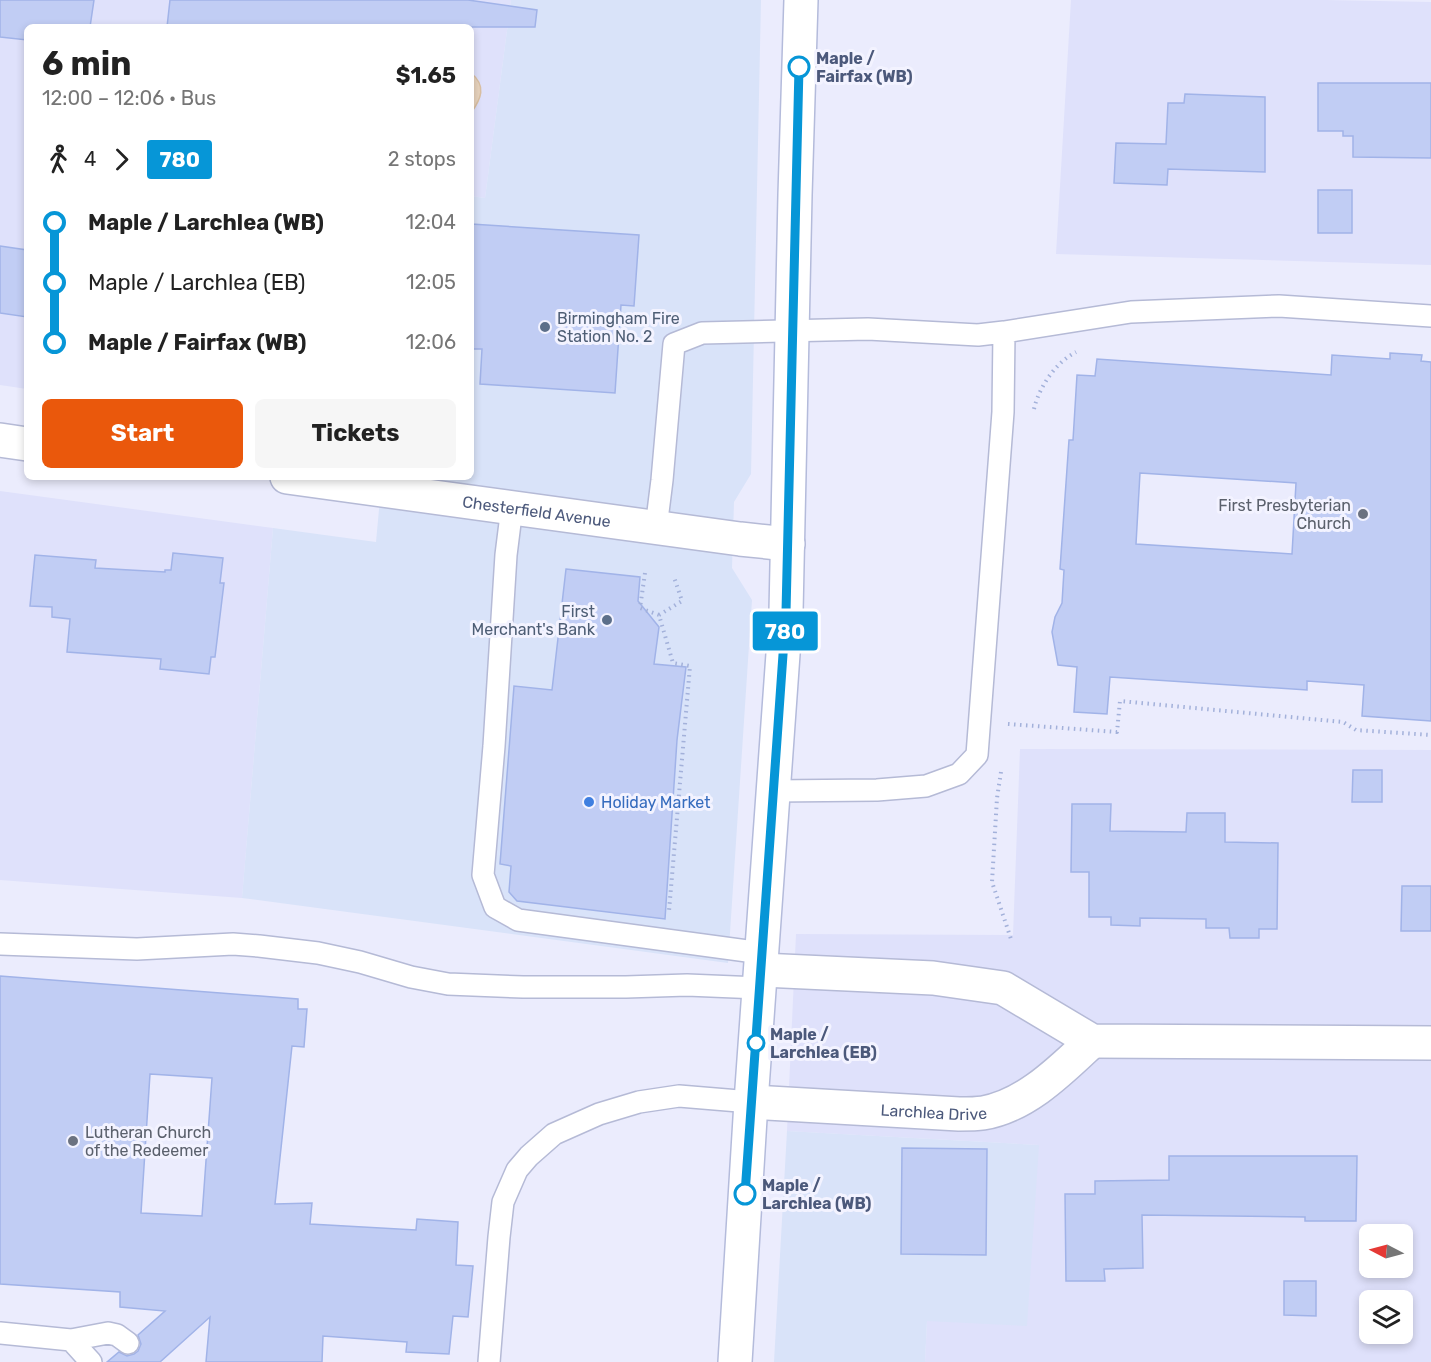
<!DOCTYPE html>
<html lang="en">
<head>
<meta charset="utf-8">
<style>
	body { margin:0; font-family:Rubik,sans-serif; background:#f6f6f6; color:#222; height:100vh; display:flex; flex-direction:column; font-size:22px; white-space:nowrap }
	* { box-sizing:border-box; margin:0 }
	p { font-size:20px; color:#767676 }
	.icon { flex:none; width:33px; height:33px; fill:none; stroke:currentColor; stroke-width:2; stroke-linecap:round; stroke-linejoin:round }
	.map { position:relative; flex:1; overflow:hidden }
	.sheet { position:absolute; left:24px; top:24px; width:450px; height:456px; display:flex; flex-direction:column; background:#fff; border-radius:9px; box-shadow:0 3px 9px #0003 }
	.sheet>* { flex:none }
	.badge { padding:0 12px; border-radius:4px; font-size:21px; line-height:39px }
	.needle { width:39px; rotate:276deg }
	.tools { position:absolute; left:1359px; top:1224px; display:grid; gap:12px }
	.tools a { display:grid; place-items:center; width:54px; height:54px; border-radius:9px; background:#fff; box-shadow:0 3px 9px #0003; font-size:30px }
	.map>.badge { position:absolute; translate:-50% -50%; box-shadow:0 0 0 3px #fff }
	.legs { display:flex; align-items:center; gap:9px; height:66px; padding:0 18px; font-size:20px }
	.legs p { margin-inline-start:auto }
	.overview { display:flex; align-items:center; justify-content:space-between; height:102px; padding:0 18px }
	h1 { font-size:33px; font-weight:700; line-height:45px }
	.button { display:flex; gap:12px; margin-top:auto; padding:12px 18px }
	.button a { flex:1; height:69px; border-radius:9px; background:#ea580c; color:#fff; font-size:24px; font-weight:700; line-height:69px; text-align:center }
	.button a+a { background:#f6f6f6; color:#222 }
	ul { padding:0 18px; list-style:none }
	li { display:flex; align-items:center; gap:21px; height:60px; font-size:22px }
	li i { display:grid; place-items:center; width:9px; height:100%; margin:0 8px; background:currentColor }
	li i::after { content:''; width:15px; height:15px; margin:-8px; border:4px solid; border-radius:50%; background:#fff }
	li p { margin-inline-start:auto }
	li:first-child i { background:linear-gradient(#0000 50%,currentColor 0) }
	li:last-child i { background:linear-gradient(currentColor 50%,#0000 0) }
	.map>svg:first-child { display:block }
	.residential { fill:#dfe1fb; fill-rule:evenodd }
	.commercial { fill:#d9e3f9 }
	.water { fill:#e9d4be; stroke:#dbc1a3; stroke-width:1.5 }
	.building { fill:#c1cdf4; stroke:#a1b3e8; stroke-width:1.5; fill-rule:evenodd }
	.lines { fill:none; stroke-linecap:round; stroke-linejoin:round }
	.lane-casing { stroke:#b5bad6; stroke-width:24 }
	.street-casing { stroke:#b5bad6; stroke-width:36 }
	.secondary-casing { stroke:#b4bbdb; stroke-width:36 }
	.path { stroke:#a3b1da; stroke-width:4; stroke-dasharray:1.5 4.5; stroke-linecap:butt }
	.lane { stroke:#fff; stroke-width:21 }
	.street { stroke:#fff; stroke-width:33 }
	.secondary { stroke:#fff; stroke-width:33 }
	.line-1-casing { stroke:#fff; stroke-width:14 }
	.line-1 { stroke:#0696d7; stroke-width:9 }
	.stop-1-dot { fill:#fff; stroke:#0696d7; stroke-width:3 }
	.service-dot { fill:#5c6f8a; stroke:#f3f3ff; stroke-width:2 }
	.worship-dot { fill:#6b7280; stroke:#f3f3ff; stroke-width:2 }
	.shop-dot { fill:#3f7fe0; stroke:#f3f3ff; stroke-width:2 }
	.labels { text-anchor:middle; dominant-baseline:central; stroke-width:6; stroke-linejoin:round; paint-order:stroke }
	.stop-label { font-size:16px; font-weight:bold; fill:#4c597b; stroke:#f3f3ff; text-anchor:start }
	.service-label { font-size:16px; fill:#4e5e75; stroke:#f3f3ff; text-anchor:start }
	.worship-label { font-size:16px; fill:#5b616d; stroke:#f3f3ff; text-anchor:end }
	.street-label { font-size:16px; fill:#4c597b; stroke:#f3f3ff }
	.shop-label { font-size:16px; fill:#366cbe; stroke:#f3f3ff; text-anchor:start }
</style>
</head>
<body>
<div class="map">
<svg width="1431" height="1362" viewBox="0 0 1431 1362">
	<rect width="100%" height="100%" fill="#ebecfd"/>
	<path class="residential" d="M 0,0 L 511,0 L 485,198 L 471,196 L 471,27 L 27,27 L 27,389 L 0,385 Z
		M 1071,0 L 1325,0 L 1431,2 L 1431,265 L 1056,254 Z
		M 0,491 L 273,528 L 242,898 L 0,880 Z
		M 1020,749 L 1431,750 L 1431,1362 L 925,1362 L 927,1321 L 1039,1145 L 787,1131 L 796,934 L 1013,935 ZM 1370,1234 L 1402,1234 L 1402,1268 L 1370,1268 ZM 1370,1300 L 1402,1300 L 1402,1334 L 1370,1334 Z"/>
	<path class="commercial" d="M 511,0 L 761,0 L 751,474 L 734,502 L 732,568 L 752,600 L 728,963 L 242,898 L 273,528 L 376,542 L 382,477 L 471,477 L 471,196 L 485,198 Z
		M 787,1131 L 1039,1145 L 1027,1326 L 927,1321 L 925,1362 L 774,1362 Z"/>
	<path class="water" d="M 471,73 C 487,86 481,99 471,113 Z"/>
	<path class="building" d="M 0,0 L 94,0 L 90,27 L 27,27 L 27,40 L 0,37 Z
		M 170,0 L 468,0 L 537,10 L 535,27 L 167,27 Z
		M 1318,83 L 1431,83 L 1431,158 L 1353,157 L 1353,136 L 1343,136 L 1343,131 L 1318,131 Z
		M 1185,94 L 1265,97 L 1265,172 L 1168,169 L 1167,185 L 1114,183 L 1116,143 L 1166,144 L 1168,103 L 1184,103 Z
		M 1318,190 L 1352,190 L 1352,233 L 1318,233 Z
		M 471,224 L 639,235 L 634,306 L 621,305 L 615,393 L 480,384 L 482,349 L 471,349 Z
		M 0,246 L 27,250 L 27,317 L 0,313 Z
		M 1390,353 L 1422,355 L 1421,361 L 1431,362 L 1431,721 L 1362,716 L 1364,685 L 1307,681 L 1307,690 L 1110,677 L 1107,714 L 1074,712 L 1077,667 L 1058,665 L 1052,632 L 1055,617 L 1062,603 L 1064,570 L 1060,569 L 1069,440 L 1073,440 L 1077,375 L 1095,376 L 1097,359 L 1331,375 L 1332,355 L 1390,359 ZM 1140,473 L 1296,483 L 1292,554 L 1136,544 Z
		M 173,553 L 223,558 L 220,583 L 224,583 L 215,657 L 211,657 L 209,674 L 160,669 L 161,659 L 67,652 L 70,619 L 52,617 L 52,607 L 30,606 L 35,555 L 96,560 L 95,568 L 165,572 L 165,570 L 171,570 Z
		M 566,569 L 640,577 L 638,601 L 659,627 L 654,664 L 686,667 L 677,740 L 665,919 L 517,901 L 509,892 L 511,866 L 500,864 L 514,686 L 552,690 Z
		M 1353,770 L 1382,770 L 1382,802 L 1352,802 Z
		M 1072,804 L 1111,804 L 1110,831 L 1186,832 L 1187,813 L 1225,813 L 1225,842 L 1278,843 L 1277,929 L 1259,929 L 1259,938 L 1230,938 L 1229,928 L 1206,928 L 1206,919 L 1140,918 L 1140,926 L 1111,925 L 1111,917 L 1089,917 L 1089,872 L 1071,872 Z
		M 1402,886 L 1431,886 L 1431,931 L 1401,931 Z
		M 0,976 L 298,999 L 298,1009 L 307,1009 L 304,1047 L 292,1046 L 275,1204 L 312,1203 L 310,1224 L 416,1230 L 417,1219 L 458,1222 L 456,1265 L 473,1266 L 468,1317 L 453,1316 L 449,1354 L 406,1352 L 407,1342 L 323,1336 L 322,1362 L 206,1362 L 210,1317 L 160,1362 L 107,1362 L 119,1352 L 127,1356 L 134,1354 L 138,1351 L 141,1344 L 138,1335 L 165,1311 L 120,1307 L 120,1292 L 0,1284 ZM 150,1074 L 212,1078 L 202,1216 L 141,1213 Z
		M 902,1148 L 987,1149 L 986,1255 L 901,1254 Z
		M 1169,1156 L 1357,1156 L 1356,1221 L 1305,1221 L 1305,1217 L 1142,1215 L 1143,1268 L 1104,1269 L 1105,1281 L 1066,1281 L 1065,1194 L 1095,1194 L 1095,1181 L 1169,1180 Z
		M 1284,1281 L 1316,1281 L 1316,1316 L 1284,1315 Z"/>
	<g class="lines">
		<g class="lane-casing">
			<path id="lane" d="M 512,507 L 506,555 L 494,746 L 483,875 L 495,907 L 518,920 L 762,953
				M 656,528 L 662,480 L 674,344 L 702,333 L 868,329 L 978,335 L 1004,332 L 1131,312 L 1279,306 L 1431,316
				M 773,791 L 877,790 L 926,786 L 959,774 L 977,755 L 1003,412 L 1004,332
				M 0,944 L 137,949 L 233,944 L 259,946 L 318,953 L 360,962 L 411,977 L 448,984 L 523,987 L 626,987 L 687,985 L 759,988
				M 0,1333 L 71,1340 L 91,1362
				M 71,1340 L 108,1333 L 117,1335 L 128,1343
				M 489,1362 L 499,1237 L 503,1202 L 517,1170 L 529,1156 L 554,1134 L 599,1114 L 639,1102 L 679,1096 L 751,1102"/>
		</g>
		<g class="street-casing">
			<g id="street">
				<path d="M 0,440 L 27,444"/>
				<path id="s1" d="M 287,477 L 740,539 L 788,544"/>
				<path d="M 761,970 L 933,978 L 1003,988 L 1092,1041 L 1431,1043"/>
				<path id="s2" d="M 751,1102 L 959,1114 C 967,1114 976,1114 983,1113 C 1026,1106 1062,1069 1092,1041"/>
			</g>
		</g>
		<g class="secondary-casing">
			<path id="secondary" d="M 735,1362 L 751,1102 L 786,612 L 795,195 L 801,0"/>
		</g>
		<path class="path" d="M 1034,409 C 1039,387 1056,362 1076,352
			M 645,573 L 640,608 L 659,615 L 673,663 L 690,666 L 669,911
			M 659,615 L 682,601 L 674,577
			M 1008,724 L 1117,732 L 1120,701 L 1343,722 L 1356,730 L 1431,735
			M 1001,772 L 997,798 L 992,882 L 1011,939"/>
		<use href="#lane" class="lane"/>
		<use href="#street" class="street"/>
		<use href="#secondary" class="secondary"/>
	</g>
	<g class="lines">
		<g class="line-1-casing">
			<path id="line-1" d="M 745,1194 L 786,612 L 799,67"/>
		</g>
		<use href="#line-1" class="line-1"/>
	</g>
	<g class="stop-1-dot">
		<circle cx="799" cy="67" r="10"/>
		<circle cx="756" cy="1043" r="8"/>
		<circle cx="745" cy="1194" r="10"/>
	</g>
	<g class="service-dot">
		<circle cx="545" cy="327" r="6"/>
		<circle cx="607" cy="620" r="6"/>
	</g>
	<g class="worship-dot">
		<circle cx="1363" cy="514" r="6"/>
		<circle cx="73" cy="1141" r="6"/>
	</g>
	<circle class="shop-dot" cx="589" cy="802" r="6"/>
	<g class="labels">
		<g class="stop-label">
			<text x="816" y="58">Maple /<tspan x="816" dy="18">Fairfax (WB)</tspan></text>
			<text x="770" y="1034">Maple /<tspan x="770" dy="18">Larchlea (EB)</tspan></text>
			<text x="762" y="1185">Maple /<tspan x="762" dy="18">Larchlea (WB)</tspan></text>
		</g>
		<g class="service-label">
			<text x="557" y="318">Birmingham Fire<tspan x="557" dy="18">Station No. 2</tspan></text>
			<text x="595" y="611" text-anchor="end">First<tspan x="595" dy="18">Merchant's Bank</tspan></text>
		</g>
		<g class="worship-label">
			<text x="1351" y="505">First Presbyterian<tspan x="1351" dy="18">Church</tspan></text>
			<text x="85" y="1132" text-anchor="start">Lutheran Church<tspan x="85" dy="18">of the Redeemer</tspan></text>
		</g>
		<g class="street-label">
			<text stroke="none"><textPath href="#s1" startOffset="252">Chesterfield Avenue</textPath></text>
			<text stroke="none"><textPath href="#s2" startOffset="183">Larchlea Drive</textPath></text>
		</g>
		<g class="shop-label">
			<text x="601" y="802">Holiday Market</text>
		</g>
	</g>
</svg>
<div class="tools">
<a><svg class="needle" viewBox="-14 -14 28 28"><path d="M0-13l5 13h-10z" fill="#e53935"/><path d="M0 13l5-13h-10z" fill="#767676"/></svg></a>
<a><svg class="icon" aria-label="layers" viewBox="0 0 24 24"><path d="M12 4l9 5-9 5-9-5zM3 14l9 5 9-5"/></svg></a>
</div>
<b class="badge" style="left:785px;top:631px;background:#0696d7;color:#fff">780</b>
<section class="sheet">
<div class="overview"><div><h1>6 min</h1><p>12:00 – 12:06 · Bus</p></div><b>$1.65</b></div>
<div class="legs"><svg class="icon" aria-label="walk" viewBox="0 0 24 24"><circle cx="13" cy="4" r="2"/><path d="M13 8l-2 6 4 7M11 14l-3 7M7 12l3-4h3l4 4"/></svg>4<svg class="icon" aria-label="forward" viewBox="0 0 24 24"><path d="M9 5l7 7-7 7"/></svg><b class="badge" style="background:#0696d7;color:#fff">780</b><p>2 stops</p></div>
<ul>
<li><i style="color:#0696d7"></i><b>Maple / Larchlea (WB)</b><p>12:04</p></li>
<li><i style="color:#0696d7"></i><span>Maple / Larchlea (EB)</span><p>12:05</p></li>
<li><i style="color:#0696d7"></i><b>Maple / Fairfax (WB)</b><p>12:06</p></li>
</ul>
<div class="button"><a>Start</a><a>Tickets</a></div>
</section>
</div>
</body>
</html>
